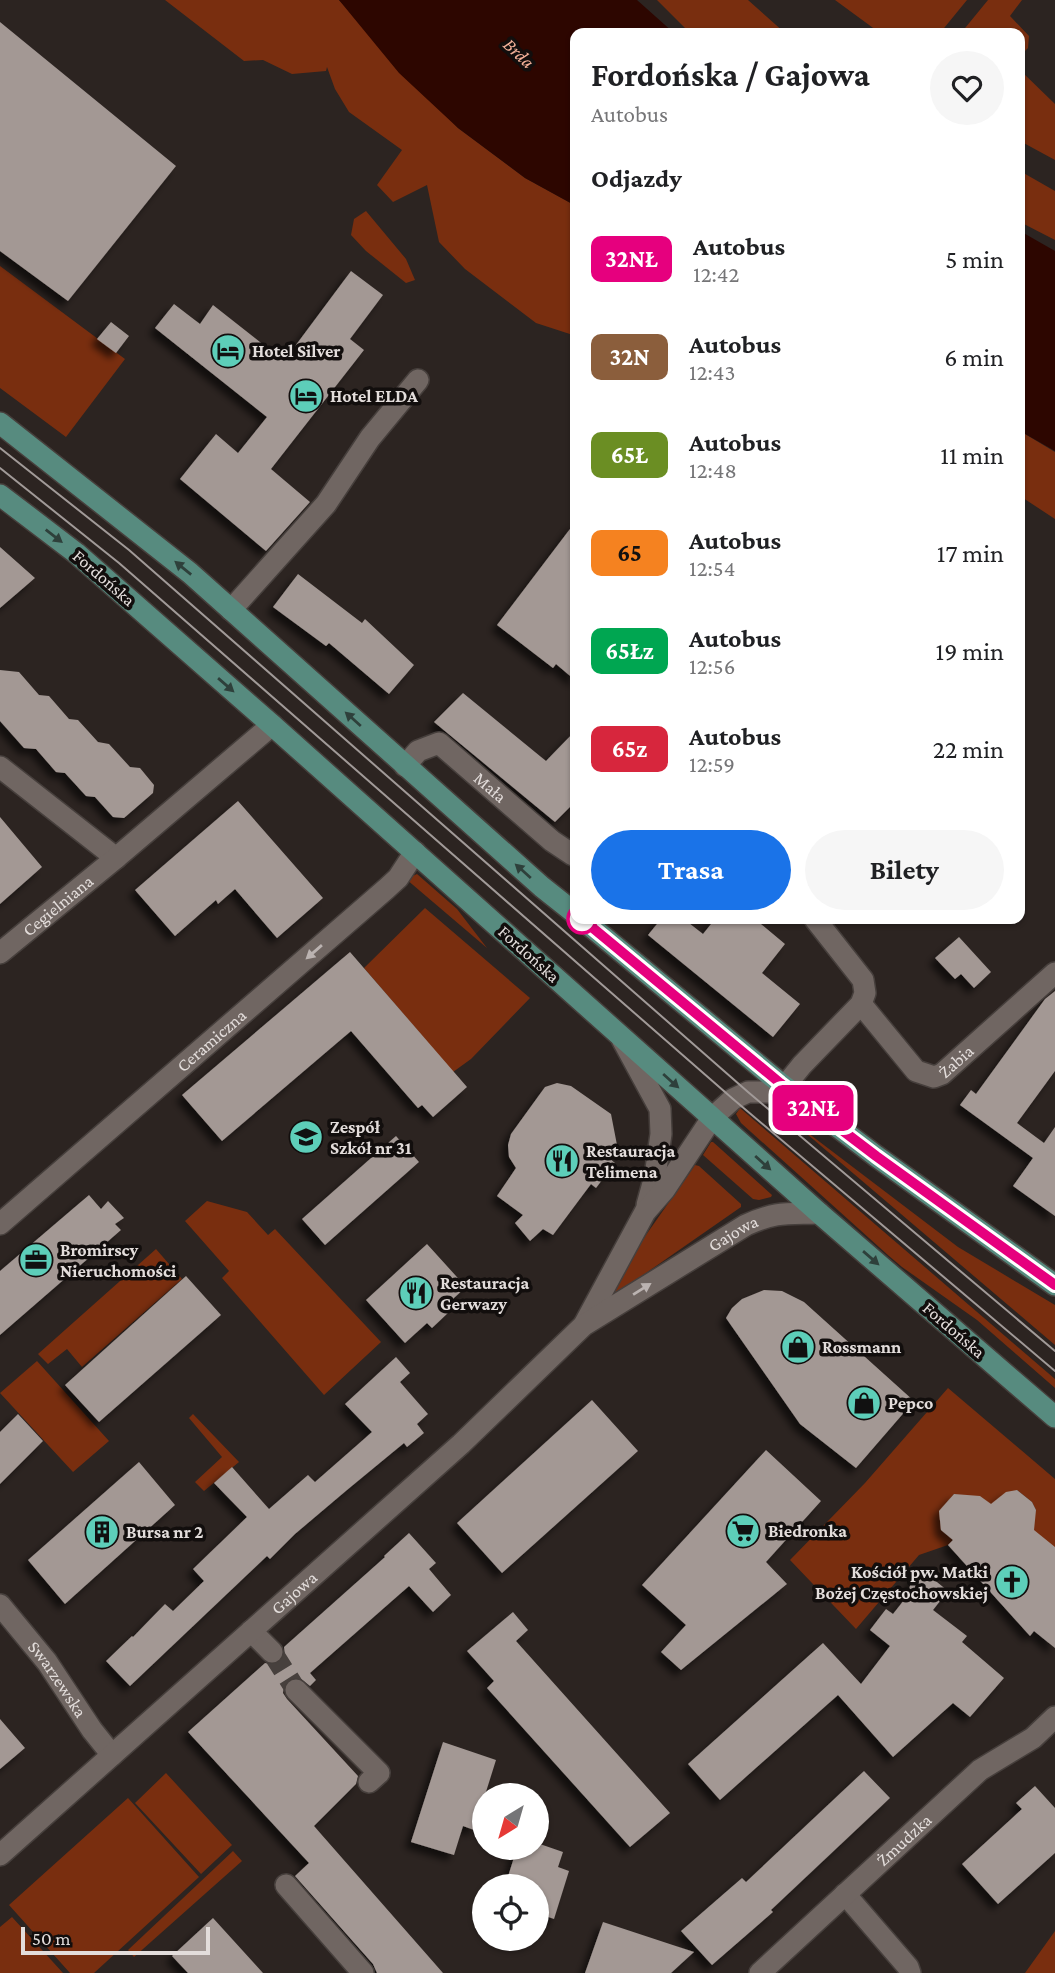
<!DOCTYPE html>
<html lang="pl">
<head>
<meta charset="utf-8">
<style>
	body { margin:0; font-family:"Crimson Pro",serif; background:#f6f6f6; color:#202124; height:100vh; display:flex; flex-direction:column; font-size:26px; white-space:nowrap }
	* { box-sizing:border-box; margin:0 }
	p { font-size:23px; color:#757577 }
	.icon { flex:none; width:38px; height:38px; fill:none; stroke:currentColor; stroke-width:2; stroke-linecap:round; stroke-linejoin:round }
	.map { position:relative; flex:1; overflow:hidden }
	.panel { position:absolute; left:570px; top:28px; width:455px; height:896px; display:flex; flex-direction:column; background:#fff; border-radius:14px; box-shadow:0 2px 5px #0004 }
	.panel>* { flex:none }
	.badge { padding:0 14px; border-radius:10px; font-size:24px; line-height:46px }
	.needle { width:46px; rotate:217deg }
	.fabs { position:absolute; left:472px; top:1783px; display:grid; gap:14px }
	.fabs a { display:grid; place-items:center; width:77px; height:77px; border-radius:50%; background:#fff; box-shadow:0 2px 5px #0004; font-size:35px }
	.scale { position:absolute; left:21px; bottom:18px; width:189px; box-sizing:border-box; padding-left:7px; border:4px solid #e3dddb; border-top:0; font-size:19px; line-height:24px; white-space:nowrap; color:#e3dddb; -webkit-text-stroke:5px #120e0d; paint-order:stroke }
	.map>.badge { position:absolute; translate:-50% -50%; box-shadow:0 0 0 4px #fff }
	h2 { padding:0 21px; font-size:26px; line-height:63px }
	.round { display:grid; place-items:center; flex:none; width:74px; height:74px; border-radius:37px; background:#f6f6f6 }
	.headline { display:flex; align-items:center; justify-content:space-between; height:119px; padding:0 21px }
	h1 { font-size:33px; font-weight:700; line-height:52px }
	.button { display:flex; gap:14px; margin-top:auto; padding:14px 21px }
	.button a { flex:1; height:80px; border-radius:42px; background:#1a73e8; color:#fff; font-size:28px; font-weight:700; line-height:80px; text-align:center }
	.button a+a { background:#f6f6f6; color:#202124 }
	ul { padding:0; list-style:none }
	li { display:flex; align-items:center; gap:21px; height:98px; padding:0 21px }
	li div { flex:1 }
	li b { display:block; font-size:26px }
	li em { font-style:normal }
	li .badge { min-width:77px; font-weight:700; text-align:center }
	.map>svg:first-child { display:block }
	.green { fill:#792e0f }
	.water { fill:#2d0600 }
	.building { fill:#a39894; filter:url(#shadow) }
	.lines { fill:none; stroke-linecap:round; stroke-linejoin:round }
	.minor-tunnel { stroke:#47403d; stroke-width:21; stroke-dasharray:21 10; stroke-linecap:butt }
	.minor-casing { stroke:#463f3c; stroke-width:24 }
	.major-casing { stroke:#463f3c; stroke-width:24 }
	.minor { stroke:#706662; stroke-width:21 }
	.major { stroke:#578b7f; stroke-width:21 }
	.tram { stroke:#a19a98; stroke-width:2 }
	.oneway { fill:#2e403b }
	.oneway2 { fill:#bbb3b1 }
	.line-casing { stroke:#fff; stroke-width:16 }
	.line { stroke:#e6007e; stroke-width:10 }
	.stop-dot { fill:#fff; stroke:#e6007e; stroke-width:3.5 }
	.labels { text-anchor:middle; dominant-baseline:central; stroke-width:7; stroke-linejoin:round; paint-order:stroke }
	.poi-label { font-size:18px; font-weight:bold; fill:#e3dddb; stroke:#120e0d; text-anchor:start }
	.street-label { font-size:18px; fill:#e3dddb; stroke:#120e0d }
	.water-label { font-size:19px; font-style:italic; fill:#f3b098; stroke:#120e0d }
</style>
</head>
<body>
<div class="map">
<svg width="1055" height="1973" viewBox="0 0 1055 1973">
	<defs>
		<filter id="shadow"><feDropShadow dx="-6" dy="6" stdDeviation="3.5" flood-color="#0009"/></filter>
	</defs>
	<rect width="100%" height="100%" fill="#2c2421"/>
	<path class="green" d="M 165,0 L 339,0 L 458,128 L 525,178 L 576,206 L 576,336 L 536,323 L 465,269 L 439,242 L 427,185 L 393,202 L 377,185 L 402,150 L 349,112 L 335,89 L 327,67 L 326,71 L 292,74 L 263,60 L 244,61 Z
		M 657,0 L 748,0 L 785,33 L 717,33 L 688,31 Z
		M 835,0 L 967,0 L 940,33 L 880,33 Z
		M 988,0 L 1022,0 L 1010,16 L 1029,36 L 1028,48 L 1020,56 L 1020,33 L 961,33 Z
		M 1020,70 L 1055,104 L 1055,160 L 1020,141 Z
		M 1020,171 L 1055,191 L 1055,240 L 1020,222 Z
		M 366,211 L 406,259 L 415,280 L 406,283 L 366,251 L 351,235 L 354,219 Z
		M 0,266 L 125,359 L 66,437 L 0,388 Z
		M 1020,431 L 1055,452 L 1055,519 L 1020,496 Z
		M 417,874 L 457,909 L 487,948 L 406,879 Z
		M 425,908 L 530,998 L 471,1059 L 453,1072 L 364,968 Z
		M 740,1108 L 1055,1379 L 1055,1388 L 977,1320 L 902,1267 L 889,1256 L 741,1123 L 736,1114 Z
		M 787,1117 L 958,1247 L 1055,1305 L 1055,1345 Z
		M 711,1142 L 713,1142 L 772,1195 L 771,1197 L 759,1200 L 753,1199 L 703,1155 Z
		M 695,1165 L 699,1166 L 741,1204 L 741,1207 L 600,1305 L 599,1302 Z
		M 207,1201 L 247,1212 L 268,1235 L 275,1229 L 381,1342 L 324,1395 L 222,1278 L 229,1271 L 185,1221 Z
		M 156,1249 L 182,1279 L 82,1367 L 67,1349 L 48,1364 L 38,1354 Z
		M 37,1361 L 109,1441 L 73,1472 L 0,1393 Z
		M 948,1388 L 1055,1479 L 1055,1553 L 1025,1538 L 1036,1510 L 1032,1502 L 1017,1490 L 992,1505 L 954,1494 L 939,1512 L 945,1524 L 941,1530 L 953,1540 L 948,1545 L 919,1555 L 856,1629 L 790,1560 L 865,1483 Z
		M 193,1414 L 239,1462 L 204,1491 L 195,1482 L 222,1457 L 189,1418 Z
		M 166,1773 L 232,1845 L 201,1874 L 135,1803 Z
		M 128,1798 L 199,1877 L 94,1973 L 70,1973 L 9,1905 Z
		M 233,1851 L 242,1861 L 134,1957 L 128,1950 Z
		M 12,1917 L 63,1973 L 0,1973 L 0,1927 Z
		M 1055,1931 L 1055,1973 L 1025,1973 Z"/>
	<path class="water" d="M 339,0 L 637,0 L 674,33 L 576,33 L 576,206 L 525,178 L 458,128 L 399,73 Z
		M 1020,231 L 1055,251 L 1055,451 L 1020,431 Z"/>
	<path class="building" d="M 0,22 L 176,166 L 68,301 L 0,251 Z
		M 351,271 L 383,295 L 350,339 L 364,350 L 271,469 L 310,502 L 266,551 L 180,479 L 216,434 L 238,453 L 267,417 L 155,328 L 174,304 L 200,324 L 213,305 L 284,361 Z
		M 111,322 L 129,336 L 116,353 L 97,339 Z
		M 576,521 L 576,681 L 556,664 L 553,668 L 497,625 Z
		M 0,547 L 35,578 L 0,608 Z
		M 298,574 L 362,623 L 365,619 L 414,665 L 389,694 L 329,643 L 326,646 L 273,607 Z
		M 0,670 L 19,672 L 39,695 L 49,696 L 69,719 L 78,720 L 98,742 L 109,744 L 130,767 L 140,768 L 154,785 L 153,793 L 124,818 L 113,817 L 95,797 L 86,796 L 65,773 L 56,772 L 36,749 L 24,748 L 0,721 Z
		M 463,693 L 546,761 L 576,730 L 576,801 L 555,822 L 434,722 Z
		M 238,801 L 323,898 L 277,938 L 235,889 L 218,904 L 216,900 L 175,936 L 135,890 Z
		M 0,817 L 42,867 L 0,904 Z
		M 661,919 L 684,919 L 703,934 L 715,919 L 755,919 L 785,944 L 762,973 L 800,1004 L 773,1037 L 648,935 Z
		M 959,937 L 991,972 L 974,988 L 961,974 L 955,979 L 935,958 Z
		M 350,952 L 467,1087 L 433,1117 L 422,1105 L 418,1108 L 351,1031 L 222,1141 L 182,1095 Z
		M 1055,991 L 1055,1071 L 1017,1123 L 1044,1143 L 1055,1127 L 1055,1216 L 1013,1186 L 1033,1158 L 960,1105 L 971,1090 L 976,1094 L 1045,999 Z
		M 557,1083 L 571,1086 L 611,1114 L 617,1145 L 609,1158 L 615,1163 L 596,1188 L 591,1184 L 553,1235 L 543,1229 L 530,1241 L 515,1223 L 523,1215 L 497,1196 L 516,1168 L 509,1157 L 508,1145 L 511,1134 L 545,1087 Z
		M 396,1136 L 419,1162 L 325,1245 L 302,1219 Z
		M 89,1195 L 101,1209 L 108,1201 L 124,1218 L 115,1224 L 121,1230 L 0,1335 L 0,1271 Z
		M 427,1244 L 466,1287 L 443,1308 L 448,1313 L 432,1328 L 427,1323 L 405,1343 L 366,1300 Z
		M 186,1276 L 221,1315 L 99,1422 L 65,1385 Z
		M 764,1290 L 782,1291 L 804,1302 L 914,1401 L 856,1468 L 800,1424 L 726,1318 L 732,1308 L 742,1299 Z
		M 396,1357 L 410,1373 L 400,1382 L 428,1414 L 417,1424 L 424,1433 L 407,1447 L 404,1443 L 347,1490 L 295,1534 L 270,1559 L 267,1556 L 130,1686 L 106,1661 L 132,1636 L 133,1637 L 165,1604 L 173,1611 L 204,1581 L 193,1569 L 247,1517 L 214,1483 L 232,1467 L 269,1509 L 308,1475 L 315,1482 L 372,1432 L 345,1404 Z
		M 592,1400 L 638,1451 L 502,1573 L 457,1523 Z
		M 18,1414 L 43,1441 L 0,1484 L 0,1432 Z
		M 766,1450 L 821,1501 L 766,1562 L 787,1584 L 681,1670 L 661,1652 L 686,1625 L 642,1585 Z
		M 139,1462 L 175,1505 L 65,1604 L 28,1560 Z
		M 1017,1490 L 1032,1502 L 1036,1510 L 1034,1530 L 1055,1547 L 1055,1648 L 1034,1631 L 1030,1636 L 948,1545 L 953,1540 L 941,1530 L 939,1511 L 954,1494 L 980,1496 L 991,1504 L 1006,1492 Z
		M 409,1533 L 436,1563 L 429,1569 L 451,1595 L 433,1612 L 409,1586 L 310,1673 L 316,1680 L 310,1686 L 300,1678 L 293,1677 L 286,1681 L 284,1686 L 283,1693 L 287,1699 L 358,1776 L 356,1784 L 314,1826 L 443,1973 L 377,1973 L 373,1964 L 295,1876 L 309,1863 L 188,1732 L 265,1663 L 275,1665 L 281,1662 L 285,1655 L 284,1647 L 385,1557 L 384,1556 Z
		M 921,1569 L 948,1591 L 933,1610 L 967,1636 L 962,1642 L 1004,1678 L 970,1717 L 953,1703 L 893,1757 L 838,1695 L 720,1800 L 688,1764 L 823,1643 L 861,1684 L 890,1646 L 870,1630 L 886,1609 L 893,1614 L 908,1595 L 911,1581 Z
		M 513,1612 L 528,1630 L 516,1641 L 670,1813 L 630,1847 L 487,1688 L 494,1681 L 467,1651 Z
		M 0,1719 L 25,1748 L 0,1769 Z
		M 443,1742 L 496,1760 L 474,1830 L 463,1826 L 454,1855 L 411,1842 Z
		M 864,1771 L 890,1798 L 771,1910 L 773,1912 L 712,1965 L 681,1931 L 742,1878 L 746,1882 Z
		M 1035,1786 L 1055,1808 L 1055,1853 L 998,1904 L 962,1864 L 1022,1809 L 1016,1803 Z
		M 537,1843 L 563,1852 L 558,1867 L 569,1871 L 554,1919 L 537,1913 L 537,1886 L 505,1886 L 517,1848 L 537,1848 Z
		M 213,1918 L 263,1973 L 188,1973 L 172,1956 Z
		M 603,1922 L 694,1952 L 671,1973 L 585,1973 Z"/>
	<g class="lines">
		<path class="minor-tunnel" d="M 272,1652 L 296,1690"/>
		<g class="minor-casing">
			<g id="minor">
				<path d="M 231,610 L 326,504 L 370,438 L 418,380"/>
				<path id="s1" d="M 405,766 L 418,751 L 439,743 L 552,841 L 573,855 L 576,854"/>
				<path d="M 0,767 L 116,858"/>
				<path id="s2" d="M 0,953 L 116,858 L 272,725"/>
				<path id="s3" d="M 861,1004 L 916,1071 L 934,1077 L 942,1074 L 1055,973"/>
				<path d="M 622,1039 L 660,1109 L 661,1134 L 655,1176 L 647,1205"/>
				<path d="M 785,1086 L 802,1065 L 861,1004 L 865,993 L 863,980 L 815,919"/>
				<path id="s4" d="M 0,1224 L 386,889 L 398,878 L 415,852"/>
				<path d="M 585,1323 L 645,1212 L 665,1189 L 712,1118 L 733,1099 L 748,1092 L 773,1092 L 802,1102"/>
				<path id="s5" d="M 0,1605 L 47,1662 L 92,1730 L 112,1755"/>
				<path d="M 251,1631 L 272,1652"/>
				<path d="M 296,1690 L 379,1773 L 369,1782"/>
				<path id="s6" d="M 0,1855 L 461,1444 L 584,1325 L 746,1225 C 777,1211 787,1214 819,1213"/>
				<path d="M 286,1885 L 363,1973"/>
				<path d="M 845,1894 L 908,1967 L 910,1973"/>
				<path id="s7" d="M 760,1973 L 980,1770 L 1033,1738 L 1055,1717"/>
			</g>
		</g>
		<g class="major-casing">
			<path id="major" d="M 0,423 L 190,573 L 542,887 L 576,914
				M 0,495 L 76,553 L 272,725 L 819,1213 L 1055,1417
				M 582,919 L 780,1083 L 876,1156 L 1055,1285"/>
		</g>
		<use href="#minor" class="minor"/>
		<use href="#major" class="major"/>
		<path class="tram" d="M 0,448 L 129,550 L 748,1092 L 1055,1351
			M 0,468 L 119,563 L 733,1099 L 1055,1371"/>
	</g>
	<defs><path id="oneway-solid" d="M-6-.8H1V-3.2L6.5 0L1 3.2V.8H-6Z" transform="scale(1.75)"/></defs>
	<g class="oneway">
		<use href="#oneway-solid" transform="translate(54 536) rotate(38)"/>
		<use href="#oneway-solid" transform="translate(183 568) rotate(-141)"/>
		<use href="#oneway-solid" transform="translate(226 685) rotate(41)"/>
		<use href="#oneway-solid" transform="translate(353 719) rotate(-138)"/>
		<use href="#oneway-solid" transform="translate(523 871) rotate(-138)"/>
		<use href="#oneway-solid" transform="translate(671 1081) rotate(42)"/>
		<use href="#oneway-solid" transform="translate(763 1163) rotate(42)"/>
		<use href="#oneway-solid" transform="translate(871 1258) rotate(41)"/>
	</g>
	<g class="oneway2">
		<use href="#oneway-solid" transform="translate(314 952) rotate(139)"/>
		<use href="#oneway-solid" transform="translate(642 1289) rotate(-32)"/>
	</g>
	<g class="lines">
		<g class="line-casing">
			<path id="line" d="M 582,919 L 780,1083 L 876,1156 L 1055,1285"/>
		</g>
		<use href="#line" class="line"/>
	</g>
	<defs>
		<g id="hotel-disc" transform="scale(1.75)"><circle r="9.5" fill="#5dceb9" stroke="#120e0d"/><path d="M-6-4.5h1.5V1H6V5H4.5V3h-9V5H-6ZM-4 0a1.8 1.8 0 1 1 3.6 0ZM.5 0V-2.5h3Q6-2.5 6 0Z" fill="#111"/></g>
		<g id="school-disc" transform="scale(1.75)"><circle r="9.5" fill="#5dceb9" stroke="#120e0d"/><path d="M0-5L7-2L0 1L-7-2ZM-4 1L0 2.5L4 1V4Q0 6-4 4Z" fill="#111"/></g>
		<g id="restaurant-disc" transform="scale(1.75)"><circle r="9.5" fill="#5dceb9" stroke="#120e0d"/><path d="M-5-6h1v4h1v-4h1v4h1v-4h1v5L-1.5 .5V6h-2V.5L-5-1ZM5-6V6H3V1.5H1.5Q1.5-4 5-6Z" fill="#111"/></g>
		<g id="office-disc" transform="scale(1.75)"><circle r="9.5" fill="#5dceb9" stroke="#120e0d"/><path d="M-6-3h4V-5.5h4V-3h4V5H-6ZM-1-4.5V-3h2v-1.5ZM-6 0V1H6V0Z" fill="#111"/></g>
		<g id="shop-disc" transform="scale(1.75)"><circle r="9.5" fill="#5dceb9" stroke="#120e0d"/><path d="M-5-2.5h2.3a2.7 3.5 0 0 1 5.4 0H5L5.5 6h-11ZM-1.5-2.5h3a1.5 2.3 0 0 0-3 0Z" fill="#111"/></g>
		<g id="supermarket-disc" transform="scale(1.75)"><circle r="9.5" fill="#5dceb9" stroke="#120e0d"/><path d="M-6-5.5h2.5l.6 2H6L4.5 2H-2.5L-4.4-4H-6ZM-1.5 3.2a1.3 1.3 0 1 0 .1 0ZM3 3.2a1.3 1.3 0 1 0 .1 0Z" fill="#111"/></g>
		<g id="building-disc" transform="scale(1.75)"><circle r="9.5" fill="#5dceb9" stroke="#120e0d"/><path d="M-4-6H4V6H1V3H-1V6H-4ZM-2.5-4.3h1.7v1.8h-1.7ZM.8-4.3h1.7v1.8H.8ZM-2.5-1h1.7V.8h-1.7ZM.8-1h1.7V.8H.8Z" fill="#111"/></g>
		<g id="church-disc" transform="scale(1.75)"><circle r="9.5" fill="#5dceb9" stroke="#120e0d"/><path d="M-1.2-6h2.4v3.5h3.3v2.4h-3.3V6h-2.4V-.1h-3.3v-2.4h3.3Z" fill="#111"/></g>
	</defs>
	<g fill-rule="evenodd">
		<use href="#hotel-disc" x="228" y="351"/>
		<use href="#hotel-disc" x="306" y="396"/>
		<use href="#school-disc" x="306" y="1137"/>
		<use href="#restaurant-disc" x="562" y="1161"/>
		<use href="#office-disc" x="36" y="1260"/>
		<use href="#restaurant-disc" x="416" y="1293"/>
		<use href="#shop-disc" x="798" y="1347"/>
		<use href="#shop-disc" x="864" y="1403"/>
		<use href="#supermarket-disc" x="743" y="1531"/>
		<use href="#building-disc" x="102" y="1532"/>
		<use href="#church-disc" x="1012" y="1582"/>
	</g>
	<circle class="stop-dot" cx="582" cy="919" r="14"/>
	<g class="labels">
		<g class="poi-label">
			<text x="252" y="351">Hotel Silver</text>
			<text x="330" y="396">Hotel ELDA</text>
			<text x="330" y="1127">Zespół<tspan x="330" dy="21">Szkół nr 31</tspan></text>
			<text x="586" y="1151">Restauracja<tspan x="586" dy="21">Telimena</tspan></text>
			<text x="60" y="1250">Bromirscy<tspan x="60" dy="21">Nieruchomości</tspan></text>
			<text x="440" y="1283">Restauracja<tspan x="440" dy="21">Gerwazy</tspan></text>
			<text x="822" y="1347">Rossmann</text>
			<text x="888" y="1403">Pepco</text>
			<text x="768" y="1531">Biedronka</text>
			<text x="126" y="1532">Bursa nr 2</text>
			<text x="988" y="1572" text-anchor="end">Kościół pw. Matki<tspan x="988" dy="21">Bożej Częstochowskiej</tspan></text>
		</g>
		<g class="street-label">
			<text transform="translate(104 578) rotate(41)">Fordońska</text>
			<text stroke="none"><textPath href="#s1" startOffset="110">Mała</textPath></text>
			<text stroke="none"><textPath href="#s2" startOffset="75">Cegielniana</textPath></text>
			<text transform="translate(529 954) rotate(42)">Fordońska</text>
			<text stroke="none"><textPath href="#s4" startOffset="280">Ceramiczna</textPath></text>
			<text stroke="none"><textPath href="#s3" startOffset="133">Żabia</textPath></text>
			<text stroke="none"><textPath href="#s6" startOffset="964">Gajowa</textPath></text>
			<text transform="translate(954 1330) rotate(41)">Fordońska</text>
			<text stroke="none"><textPath href="#s6" startOffset="394">Gajowa</textPath></text>
			<text stroke="none"><textPath href="#s5" startOffset="94">Swarzewska</textPath></text>
			<text stroke="none"><textPath href="#s7" startOffset="196">Żmudzka</textPath></text>
		</g>
		<g class="water-label">
			<text transform="translate(519 53) rotate(43)">Brda</text>
		</g>
	</g>
</svg>
<div class="fabs">
<a><svg class="needle" viewBox="-14 -14 28 28"><path d="M0-13l5 13h-10z" fill="#e53935"/><path d="M0 13l5-13h-10z" fill="#757577"/></svg></a>
<a><svg class="icon" aria-label="locate" viewBox="0 0 24 24"><circle cx="12" cy="12" r="6"/><path d="M12 2v4M12 18v4M2 12h4M18 12h4"/></svg></a>
</div>
<div class="scale">50 m</div>
<b class="badge" style="left:813px;top:1108px;background:#e6007e;color:#fff">32NŁ</b>
<section class="panel">
<div class="headline"><div><h1>Fordońska / Gajowa</h1><p>Autobus</p></div><a class="round"><svg class="icon" aria-label="heart" viewBox="0 0 24 24"><path d="M12 20l-8-8c-3-5 5-10 8-4 3-6 11-1 8 4z"/></svg></a></div>
<h2>Odjazdy</h2>
<ul>
<li><span class="badge" style="background:#e6007e;color:#fff">32NŁ</span><div><b>Autobus</b><p>12:42</p></div><em>5 min</em></li>
<li><span class="badge" style="background:#8b5e3c;color:#fff">32N</span><div><b>Autobus</b><p>12:43</p></div><em>6 min</em></li>
<li><span class="badge" style="background:#6b8e23;color:#fff">65Ł</span><div><b>Autobus</b><p>12:48</p></div><em>11 min</em></li>
<li><span class="badge" style="background:#f58220;color:#111">65</span><div><b>Autobus</b><p>12:54</p></div><em>17 min</em></li>
<li><span class="badge" style="background:#00a651;color:#fff">65Łz</span><div><b>Autobus</b><p>12:56</p></div><em>19 min</em></li>
<li><span class="badge" style="background:#d7263d;color:#fff">65z</span><div><b>Autobus</b><p>12:59</p></div><em>22 min</em></li>
</ul>
<div class="button"><a>Trasa</a><a>Bilety</a></div>
</section>
</div>
</body>
</html>
